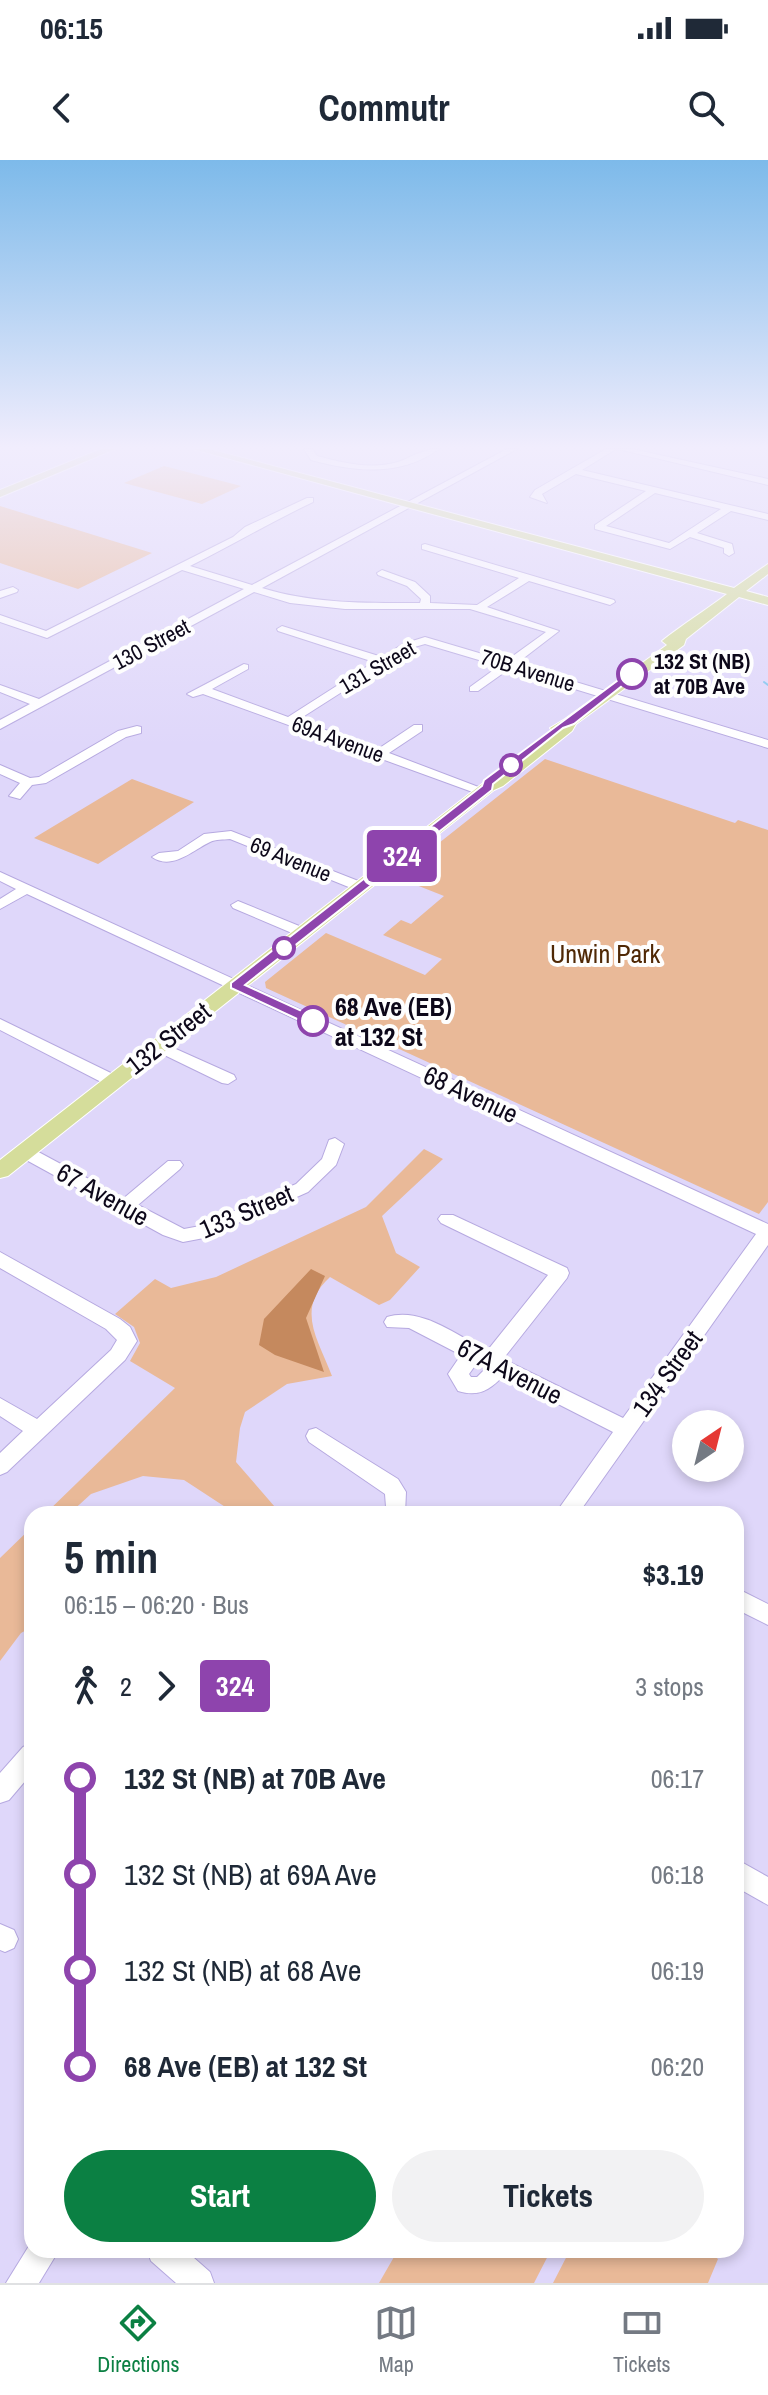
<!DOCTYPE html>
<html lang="en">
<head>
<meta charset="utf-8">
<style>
	body { margin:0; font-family:"Archivo Narrow",sans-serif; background:#f2f2f3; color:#1f2937; height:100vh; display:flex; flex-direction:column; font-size:30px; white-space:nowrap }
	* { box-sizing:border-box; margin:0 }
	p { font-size:26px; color:#747a83 }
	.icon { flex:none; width:44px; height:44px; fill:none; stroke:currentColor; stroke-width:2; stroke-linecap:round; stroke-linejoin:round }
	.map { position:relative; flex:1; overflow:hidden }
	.panel { position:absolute; left:24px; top:1346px; width:720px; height:752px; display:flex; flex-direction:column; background:#fff; border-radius:24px; box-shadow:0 4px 12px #0003 }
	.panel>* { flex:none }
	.badge { padding:0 16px; border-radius:6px; font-size:28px; line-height:52px }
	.needle { width:52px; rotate:35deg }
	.controls { position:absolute; left:672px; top:1250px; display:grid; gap:16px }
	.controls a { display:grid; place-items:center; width:72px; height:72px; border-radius:50%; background:#fff; box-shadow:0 4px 12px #0003; font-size:40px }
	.map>.badge { position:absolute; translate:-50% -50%; box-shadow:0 0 0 4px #fff }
	.legs { display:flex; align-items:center; gap:12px; height:88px; padding:0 40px; font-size:26px }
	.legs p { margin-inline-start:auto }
	.summary { display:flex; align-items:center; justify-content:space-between; height:136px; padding:0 40px }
	h1 { font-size:44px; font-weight:700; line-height:60px }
	.cta { display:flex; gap:16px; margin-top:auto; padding:16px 40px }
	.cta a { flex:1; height:92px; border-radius:48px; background:#0b8043; color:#fff; font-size:32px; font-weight:700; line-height:92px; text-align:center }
	.cta a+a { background:#f2f2f3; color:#1f2937 }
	ul { padding:0 40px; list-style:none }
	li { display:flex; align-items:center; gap:28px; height:96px; font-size:30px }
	li i { display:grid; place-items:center; width:12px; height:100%; margin:0 10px; background:currentColor }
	li i::after { content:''; width:20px; height:20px; margin:-10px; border:6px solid; border-radius:50%; background:#fff }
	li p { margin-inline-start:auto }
	li:first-child i { background:linear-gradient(#0000 50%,currentColor 0) }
	li:last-child i { background:linear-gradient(currentColor 50%,#0000 0) }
	.status { display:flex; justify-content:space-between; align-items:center; height:56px; padding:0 40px; background:#fff; direction:ltr }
	.status svg { height:22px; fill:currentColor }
	header { display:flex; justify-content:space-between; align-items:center; height:104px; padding:0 40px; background:#fff; font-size:36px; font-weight:700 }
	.tabs { display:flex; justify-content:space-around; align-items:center; height:112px; border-top:2px solid #e0e1e3; background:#fff; font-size:22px; color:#747a83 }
	.tabs a { display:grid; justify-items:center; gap:4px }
	.tabs .active { color:#0b8043 }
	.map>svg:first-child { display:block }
	.green { fill:#e9b998 }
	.forest { fill:#c5895e }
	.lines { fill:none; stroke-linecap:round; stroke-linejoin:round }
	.stream { stroke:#7dc4ee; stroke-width:2 }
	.minor-casing { stroke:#b6a9e0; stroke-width:2 }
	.major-casing { stroke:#fff; stroke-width:2 }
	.minor { fill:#fff; fill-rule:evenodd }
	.major { fill:#d5dd9b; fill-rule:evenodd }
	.line-1 { fill:#8e44ad; stroke:#fff; stroke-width:2 }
	.stop-1-dot { fill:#fff; stroke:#8e44ad; stroke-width:4 }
	.labels { text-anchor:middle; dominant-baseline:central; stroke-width:8; stroke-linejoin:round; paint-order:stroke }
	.far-street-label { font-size:22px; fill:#0d081a; stroke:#fefefe }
	.far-stop-label { font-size:22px; font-weight:bold; fill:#0d081a; stroke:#fefefe; text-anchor:start }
	.park-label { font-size:26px; fill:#4f2805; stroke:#fefefe }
	.stop-label { font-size:26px; font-weight:bold; fill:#0d081a; stroke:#fefefe; text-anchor:start }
	.street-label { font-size:26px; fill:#0d081a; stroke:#fefefe }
</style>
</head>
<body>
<div class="status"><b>06:15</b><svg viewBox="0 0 49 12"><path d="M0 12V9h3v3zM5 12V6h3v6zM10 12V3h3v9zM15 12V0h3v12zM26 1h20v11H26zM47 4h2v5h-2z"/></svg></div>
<header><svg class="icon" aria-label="back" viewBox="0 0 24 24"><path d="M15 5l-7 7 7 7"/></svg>Commutr<svg class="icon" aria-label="search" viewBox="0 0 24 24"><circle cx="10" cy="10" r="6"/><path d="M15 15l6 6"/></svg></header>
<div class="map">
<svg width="768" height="2123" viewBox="0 0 768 2123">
	<rect width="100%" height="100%" fill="#dfd7fa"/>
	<path class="green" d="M 164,306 L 241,326 L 202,344 L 124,323 Z
		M 0,346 L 152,393 L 78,429 L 0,403 Z
		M 545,599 L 735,663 L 738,660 L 768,670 L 768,1042 L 759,1054 L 266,828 L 265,822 L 326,773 L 425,815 L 442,799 L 383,775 L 401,760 L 411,764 L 444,736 L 396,717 Z
		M 132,619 L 194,642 L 98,704 L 34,678 Z
		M 424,989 L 443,999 L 382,1056 L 396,1093 L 420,1107 L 390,1140 L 379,1145 L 330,1117 C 295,1149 318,1179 332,1216 L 287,1224 L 245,1252 L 240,1268 L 236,1302 L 281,1354 L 236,1354 L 184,1320 L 143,1316 L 91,1334 L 69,1354 L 45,1354 L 175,1228 L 130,1201 L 140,1183 L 134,1167 L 115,1154 L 155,1119 L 171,1128 L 216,1117 L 366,1047 Z
		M 32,1367 L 32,1467 L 21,1473 L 0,1501 L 0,1398 Z
		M 398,2090 L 551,2090 L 534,2123 L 379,2123 Z
		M 570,2090 L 707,2090 L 718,2099 L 708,2123 L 553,2123 Z"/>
	<path class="forest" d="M 311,1109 L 325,1116 L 306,1158 L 324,1212 L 275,1195 L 259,1185 L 264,1159 Z"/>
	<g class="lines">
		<path class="stream" d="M 764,522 L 768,525"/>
		<g class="minor-casing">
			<path id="minor" d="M 304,289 L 312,289 L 317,296 C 344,303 371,310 398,302 C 412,297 424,288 439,289 C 400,317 355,312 311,300 Z
				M 507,289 L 517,289 L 262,428 C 314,444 366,443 420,443 L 421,439 L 407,426 L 378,415 L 377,413 L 382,410 L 415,422 L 430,436 L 430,443 L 477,445 L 519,418 L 422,389 L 422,385 L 425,384 L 614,440 L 615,442 L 610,445 L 529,421 L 487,447 L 559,471 L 516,504 L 768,580 L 768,588 L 509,509 L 478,531 L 470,531 L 470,527 L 499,506 L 425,484 L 411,488 L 298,560 L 378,589 L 414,565 L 422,565 L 422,571 L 389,593 L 489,631 L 478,634 L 203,534 L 193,537 L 187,534 L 244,504 L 248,505 L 248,509 L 212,529 L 288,557 L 374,502 L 278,471 L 277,469 L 282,466 L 382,497 L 403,484 L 425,477 L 506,501 L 546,472 L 470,449 L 345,449 L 290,443 L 254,432 L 0,569 L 0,560 L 30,544 L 0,532 L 0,525 L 39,539 L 244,429 L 182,410 L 47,478 L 0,462 L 0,455 L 46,471 L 233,377 L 245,367 L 307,338 L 313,338 L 313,342 C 271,362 232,385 190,406 L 252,425 Z
				M 606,289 L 616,289 L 582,310 L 768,354 L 768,360 L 731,351 L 697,373 L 732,384 L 734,393 L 729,396 L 724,393 L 724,388 L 690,377 L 670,389 L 595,369 L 595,365 L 646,331 L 576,314 L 542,334 L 547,343 L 530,337 L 535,330 ZM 655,333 L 721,349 L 669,383 L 606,366 Z
				M 618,289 L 632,289 L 768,319 L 768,325 Z
				M 13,427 L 18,430 L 17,432 L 0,438 L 0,431 Z
				M 137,566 L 141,567 L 141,573 L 126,577 L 46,623 L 32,625 L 20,639 L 9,636 L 20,623 L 0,614 L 0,605 L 30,618 L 39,617 L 118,571 Z
				M 231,671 L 366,724 L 368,727 L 366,730 L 356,730 L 230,679 C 223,680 216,679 210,682 C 193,690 172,711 152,697 L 159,693 L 178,691 L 204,674 Z
				M 0,712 L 768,1064 L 768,1085 L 578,1354 L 555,1354 L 613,1272 L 503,1216 C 489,1231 478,1237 458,1231 L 448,1214 L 461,1195 L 409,1168 L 387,1167 L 384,1162 L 387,1157 C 421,1146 458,1176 487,1191 L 548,1115 L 441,1063 L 438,1059 L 441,1055 L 453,1055 L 567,1108 L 569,1113 L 567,1118 L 503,1199 L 623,1258 L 756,1074 L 27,734 L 0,749 L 0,739 L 16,729 L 0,721 ZM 477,1203 L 486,1208 L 477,1217 L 471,1217 L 469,1214 Z
				M 238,741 L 309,770 L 311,773 L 309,776 L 299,776 L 233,748 L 231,745 Z
				M 0,859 L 119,917 L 121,921 L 113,926 L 107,925 L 0,870 Z
				M 158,881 L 234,915 L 236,919 L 228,924 L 222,923 L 152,889 L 150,886 L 152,883 Z
				M 335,978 L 344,984 L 336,1005 L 308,1032 L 204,1078 L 183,1082 L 163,1075 L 19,996 L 16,992 L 25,986 L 31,988 L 124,1038 L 168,1001 L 180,1001 L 183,1005 L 180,1009 L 138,1045 L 184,1069 L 200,1066 L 296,1024 L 322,999 L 329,980 Z
				M 0,1092 L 120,1159 L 130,1167 L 137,1181 L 125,1200 L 7,1312 L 0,1315 L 0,1293 L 23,1271 L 0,1256 L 0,1238 L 37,1259 L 111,1190 L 117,1180 L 106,1169 L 0,1108 Z
				M 316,1268 L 398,1319 L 406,1332 L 405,1354 L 382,1354 L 386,1347 L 385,1334 L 309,1282 L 306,1276 L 309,1270 Z
				M 736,1428 L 768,1444 L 768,1465 L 736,1449 Z
				M 32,1583 L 32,1613 L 9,1640 L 0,1643 L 0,1613 L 23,1587 Z
				M 736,1699 L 768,1717 L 768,1745 L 736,1727 Z
				M 0,1764 L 14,1770 L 18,1779 L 14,1788 L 5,1792 L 0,1790 Z
				M 32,2081 L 32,2090 L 59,2090 L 39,2123 L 6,2123 Z
				M 147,2090 L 185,2090 L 210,2112 L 214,2123 L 176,2123 L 151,2101 Z"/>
		</g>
		<g class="major-casing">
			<path id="major" d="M 101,289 L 115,289 L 0,337 L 0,330 Z
				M 193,289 L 209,289 L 734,428 L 768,404 L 768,414 L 746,431 L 768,437 L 768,445 L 739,437 L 686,479 L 684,485 L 576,564 L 572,571 L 503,626 L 494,630 L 8,1016 L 0,1018 L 0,1000 L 482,624 L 493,620 L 553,572 L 550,568 L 565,559 L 667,485 L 662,481 C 682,465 706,450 727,434 Z"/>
		</g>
		<use href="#minor" class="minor"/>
		<use href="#major" class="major"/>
	</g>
	<linearGradient id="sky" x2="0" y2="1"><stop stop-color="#7dbaea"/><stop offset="0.49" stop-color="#f1edfd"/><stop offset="1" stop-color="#f1edfd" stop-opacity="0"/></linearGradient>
	<rect width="768" height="586" fill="url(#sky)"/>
	<path class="line-1" d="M 629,512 L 637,514 L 574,564 L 563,568 L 493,624 L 492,630 L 245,825 L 317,858 L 317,864 L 308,864 L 231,828 L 231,823 L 482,626 L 484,620 Z"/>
	<g class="stop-1-dot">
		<circle cx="632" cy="514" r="14"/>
		<circle cx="511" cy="605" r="10"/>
		<circle cx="284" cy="788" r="10"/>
		<circle cx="313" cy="861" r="14"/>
	</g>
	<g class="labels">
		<g class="far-street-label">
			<text transform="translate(151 484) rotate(-28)">130 Street</text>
			<text transform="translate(377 507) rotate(-30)">131 Street</text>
			<text transform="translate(528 510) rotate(17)">70B Avenue</text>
			<text transform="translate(338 579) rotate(20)">69A Avenue</text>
			<text transform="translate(291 699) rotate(22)">69 Avenue</text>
		</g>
		<g class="far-stop-label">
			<text x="654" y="501">132 St (NB)<tspan x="654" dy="25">at 70B Ave</tspan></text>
		</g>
		<g class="park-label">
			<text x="605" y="793">Unwin Park</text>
		</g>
		<g class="stop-label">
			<text x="335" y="846">68 Ave (EB)<tspan x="335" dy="30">at 132 St</tspan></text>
		</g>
		<g class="street-label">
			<text transform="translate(168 878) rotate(-38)">132 Street</text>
			<text transform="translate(471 934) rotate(25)">68 Avenue</text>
			<text transform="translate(103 1034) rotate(29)">67 Avenue</text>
			<text transform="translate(246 1051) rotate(-23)">133 Street</text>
			<text transform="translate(510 1211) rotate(27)">67A Avenue</text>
			<text transform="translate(667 1213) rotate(-54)">134 Street</text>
		</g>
	</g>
</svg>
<div class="controls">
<a><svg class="needle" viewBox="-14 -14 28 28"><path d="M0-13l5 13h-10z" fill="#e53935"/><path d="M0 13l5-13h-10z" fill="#747a83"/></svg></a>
</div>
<b class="badge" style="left:402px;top:696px;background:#8e44ad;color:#fff">324</b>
<section class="panel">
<div class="summary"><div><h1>5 min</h1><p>06:15 – 06:20 · Bus</p></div><b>$3.19</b></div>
<div class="legs"><svg class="icon" aria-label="walk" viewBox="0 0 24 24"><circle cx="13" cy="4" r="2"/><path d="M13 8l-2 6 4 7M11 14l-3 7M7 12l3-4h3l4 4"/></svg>2<svg class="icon" aria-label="forward" viewBox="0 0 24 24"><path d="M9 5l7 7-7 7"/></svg><b class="badge" style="background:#8e44ad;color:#fff">324</b><p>3 stops</p></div>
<ul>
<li><i style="color:#8e44ad"></i><b>132 St (NB) at 70B Ave</b><p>06:17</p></li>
<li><i style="color:#8e44ad"></i><span>132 St (NB) at 69A Ave</span><p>06:18</p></li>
<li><i style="color:#8e44ad"></i><span>132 St (NB) at 68 Ave</span><p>06:19</p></li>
<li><i style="color:#8e44ad"></i><b>68 Ave (EB) at 132 St</b><p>06:20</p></li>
</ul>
<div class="cta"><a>Start</a><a>Tickets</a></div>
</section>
</div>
<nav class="tabs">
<a class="active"><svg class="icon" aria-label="directions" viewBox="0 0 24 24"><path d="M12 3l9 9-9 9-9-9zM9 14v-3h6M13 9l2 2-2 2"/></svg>Directions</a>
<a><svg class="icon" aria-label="map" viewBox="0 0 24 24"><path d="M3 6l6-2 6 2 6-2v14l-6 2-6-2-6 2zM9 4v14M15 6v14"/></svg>Map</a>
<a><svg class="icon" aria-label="tickets" viewBox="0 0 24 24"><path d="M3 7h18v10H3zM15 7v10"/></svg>Tickets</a>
</nav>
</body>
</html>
